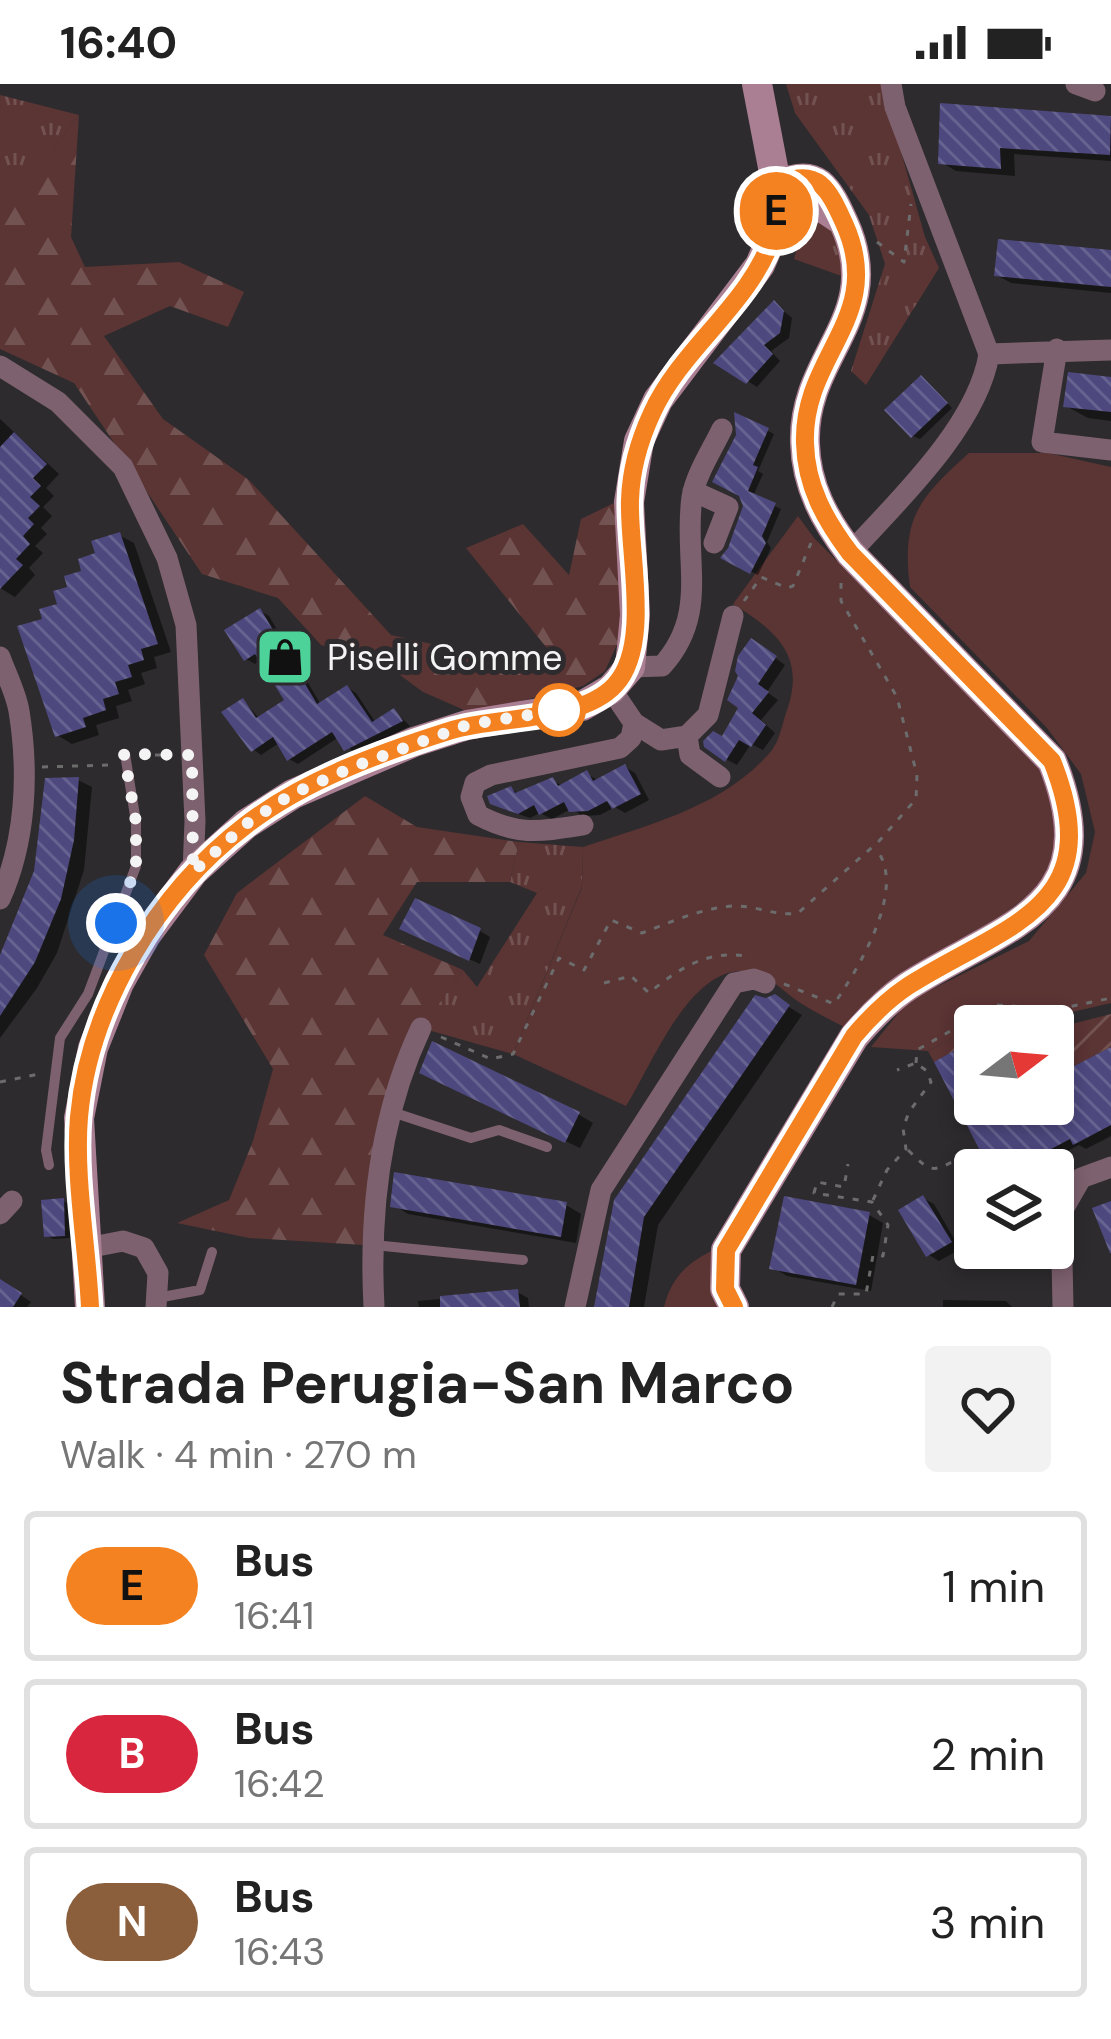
<!DOCTYPE html>
<html lang="en">
<head>
<meta charset="utf-8">
<style>
	body { margin:0; font-family:"DM Sans",sans-serif; background:#f2f2f2; color:#222; height:100vh; display:flex; flex-direction:column; font-size:45px; white-space:nowrap }
	* { box-sizing:border-box; margin:0 }
	p { font-size:39px; color:#767676 }
	.icon { flex:none; width:66px; height:66px; fill:none; stroke:currentColor; stroke-width:2; stroke-linecap:round; stroke-linejoin:round }
	.map { position:relative; height:1223px; overflow:hidden }
	.sheet { display:flex; flex-direction:column; background:#fff; flex:1 }
	.sheet>* { flex:none }
	.badge { padding:0 24px; border-radius:39px; font-size:42px; line-height:78px }
	.needle { width:78px; rotate:74deg }
	.controls { position:absolute; left:954px; top:921px; display:grid; gap:24px }
	.controls a { display:grid; place-items:center; width:120px; height:120px; border-radius:12px; background:#fff; box-shadow:0 6px 18px #0003; font-size:60px }
	.you { position:absolute; width:60px; height:60px; margin:-30px; border:9px solid #fff; border-radius:50%; background:#1a73e8; box-shadow:0 0 0 18px #1a73e833 }
	.map>.badge { position:absolute; translate:-50% -50%; box-shadow:0 0 0 6px #fff }
	.round { display:grid; place-items:center; flex:none; width:126px; height:126px; border-radius:12px; background:#f2f2f2 }
	.summary { display:flex; align-items:center; justify-content:space-between; height:204px; padding:0 60px }
	h1 { font-size:57px; font-weight:700; line-height:90px }
	ul { padding:0; list-style:none }
	li { display:flex; align-items:center; gap:36px; height:150px; margin:0 24px 18px; padding:0 36px; border:6px solid #e0e0e0; border-radius:12px }
	li div { flex:1 }
	li b { display:block; font-size:45px }
	li em { font-style:normal }
	li .badge { min-width:132px; font-weight:700; text-align:center }
	.status { display:flex; justify-content:space-between; align-items:center; height:84px; padding:0 60px; background:#fff; direction:ltr }
	.status svg { height:33px; fill:currentColor }
	.map>svg:first-child { display:block }
	.grass { fill:url(#grass-tufts) }
	.forest { fill:url(#forest-firs) }
	.park { fill:#5b3434 }
	.garden { fill:url(#garden-furrows) }
	.shadow { fill:#0007 }
	.building { fill:url(#building-back-hatch) }
	.lines { fill:none; stroke-linecap:round; stroke-linejoin:round }
	.path { stroke:#6d6c6d; stroke-width:3; stroke-dasharray:6 9; stroke-linecap:butt }
	.lane { stroke:#7d616e; stroke-width:10 }
	.street { stroke:#7d616e; stroke-width:21 }
	.secondary { stroke:#ab7f93; stroke-width:30 }
	.line-casing { stroke:#fff; stroke-width:27 }
	.line { stroke:#f58220; stroke-width:18 }
	.walk { stroke:#f5f4f5; stroke-width:12; stroke-dasharray:0 21.6 }
	.stop-dot { fill:#fff; stroke:#f58220; stroke-width:6 }
	.labels { text-anchor:middle; dominant-baseline:central; stroke-width:10; stroke-linejoin:round; paint-order:stroke }
	.poi-label { font-size:36px; fill:#f5f4f5; stroke:#2d2b2d; text-anchor:start }
</style>
</head>
<body>
<div class="status"><b>16:40</b><svg viewBox="0 0 49 12"><path d="M0 12V9h3v3zM5 12V6h3v6zM10 12V3h3v9zM15 12V0h3v12zM26 1h20v11H26zM47 4h2v5h-2z"/></svg></div>
<div class="map">
<svg width="1111" height="1223" viewBox="0 0 1111 1223">
	<defs>
		<pattern id="grass-tufts" width="24" height="20" patternUnits="userSpaceOnUse" patternTransform="scale(3)"><rect width="24" height="20" fill="#5b3434"/><path d="M3 7l-1-3M5 7V3M7 7l1-3M15 17l-1-3M17 17v-4M19 17l1-3" fill="none" stroke="#735252"/></pattern>
		<pattern id="forest-firs" width="22" height="20" patternUnits="userSpaceOnUse" patternTransform="scale(3)"><rect width="22" height="20" fill="#5b3434"/><path d="M5 1l3.5 6h-7zM16 11l3.5 6h-7z" fill="#735252"/></pattern>
		<pattern id="garden-furrows" width="10" height="10" patternUnits="userSpaceOnUse" patternTransform="scale(3)"><rect width="10" height="10" fill="#5b3434"/><path d="M-1 1l2-2M0 10L10 0M9 11l2-2" fill="none" stroke="#735252"/></pattern>
		<pattern id="building-back-hatch" width="6" height="6" patternUnits="userSpaceOnUse" patternTransform="scale(3)"><rect width="6" height="6" fill="#4d487e"/><path d="M-1 5l2 2M0 0l6 6M5-1l2 2" fill="none" stroke="#676391"/></pattern>
	</defs>
	<rect width="100%" height="100%" fill="#2d2b2d"/>
	<path class="grass" d="M 786,0 L 882,0 L 925,153 L 939,184 L 866,301 L 851,287 L 885,180 L 869,131 L 795,29 Z
		M 0,11 L 79,31 L 7,129 L 0,126 Z
		M 820,133 L 837,144 L 847,194 L 794,175 L 805,135 Z
		M 519,758 L 583,763 L 582,802 L 513,970 L 421,944 L 463,886 L 477,903 L 537,809 L 510,798 Z"/>
	<path class="forest" d="M 79,31 L 71,153 L 85,183 L 179,178 L 244,208 L 228,243 L 170,222 L 104,252 L 163,335 L 249,396 L 391,551 L 554,587 L 546,563 L 466,464 L 523,440 L 569,491 L 581,435 L 618,417 L 624,545 L 605,587 L 583,602 L 471,629 L 423,608 L 381,577 L 321,561 L 278,514 L 202,490 L 74,299 L 0,265 L 0,126 L 7,128 Z
		M 365,712 L 417,743 L 519,758 L 510,798 L 417,798 L 383,851 L 463,886 L 424,941 L 364,1161 L 249,1154 L 177,1139 L 229,1116 L 253,1057 L 273,985 L 204,871 L 237,809 Z"/>
	<path class="park" d="M 969,369 L 1048,369 L 1111,383 L 1111,919 L 1068,929 L 999,929 L 928,967 L 871,963 L 908,917 L 1029,857 L 1086,789 L 1095,748 L 1081,690 L 1047,644 L 910,503 C 901,434 919,414 969,369 Z
		M 798,432 L 814,454 L 1042,682 L 1059,715 L 1056,790 L 852,947 C 835,938 818,930 802,920 C 787,911 771,893 755,889 C 693,871 652,982 626,1022 L 513,970 L 582,803 L 583,763 C 648,741 726,722 772,666 C 780,656 783,636 788,623 C 805,571 775,546 733,520 Z
		M 717,1164 L 720,1223 L 664,1223 C 672,1191 689,1178 717,1164 Z"/>
	<path class="garden" d="M 999,929 L 1068,941 L 1111,930 L 1111,963 L 1053,993 L 1053,942 L 975,942 L 975,955 L 934,978 L 928,967 Z"/>
	<path class="shadow" d="M 943,22 L 1111,35 L 1111,77 L 1014,70 L 1015,92 L 956,87 L 941,78 Z
		M 1111,169 L 1111,209 L 1011,199 L 997,191 Z
		M 775,220 L 792,234 L 789,254 L 771,267 L 780,277 L 757,303 L 718,278 Z
		M 1111,296 L 1111,337 L 1088,334 L 1066,322 Z
		M 928,299 L 952,324 L 920,355 L 913,352 Z
		M 0,335 L 59,390 L 46,404 L 54,412 L 43,423 L 52,432 L 41,444 L 47,450 L 35,462 L 43,469 L 29,484 L 35,491 L 15,513 L 0,504 Z
		M 768,347 L 774,350 L 758,387 L 763,390 L 753,412 L 781,425 L 767,458 L 771,464 L 758,491 L 724,474 L 746,422 L 742,410 L 716,397 Z
		M 119,451 L 134,459 L 171,568 L 154,573 L 157,584 L 141,589 L 145,600 L 128,606 L 132,617 L 116,622 L 119,634 L 96,641 L 99,651 L 72,660 L 57,651 L 46,537 Z
		M 260,527 L 269,532 L 321,621 L 348,604 L 356,609 L 376,639 L 395,628 L 410,642 L 355,670 L 339,653 L 298,680 L 289,675 L 279,659 L 261,671 L 253,665 L 243,617 L 260,635 L 288,617 L 262,575 L 255,580 L 246,575 Z
		M 762,564 L 785,581 L 767,608 L 778,616 L 761,636 L 775,649 L 763,666 L 751,660 L 737,681 L 726,675 L 723,656 L 742,623 L 741,592 Z
		M 625,683 L 635,689 L 649,716 L 625,729 L 615,723 L 600,731 L 583,732 L 571,725 L 552,735 L 540,729 L 530,734 L 504,725 L 511,705 L 520,710 L 553,697 L 563,702 L 587,690 L 599,697 Z
		M 78,696 L 92,703 L 84,786 L 57,869 L 37,904 L 0,954 L 0,875 Z
		M 480,847 L 490,853 L 480,880 L 413,850 Z
		M 774,914 L 802,931 L 658,1141 L 644,1223 L 598,1223 L 617,1117 Z
		M 975,959 L 975,1020 L 1053,1020 L 1053,996 L 1111,966 L 1111,1052 L 1086,1065 L 1079,1061 L 1032,1086 L 993,1086 L 938,979 Z
		M 437,996 L 578,1030 L 593,1039 L 580,1064 Z
		M 923,1114 L 934,1120 L 960,1165 L 939,1177 L 929,1171 Z
		M 63,1117 L 70,1121 L 71,1154 L 53,1155 L 47,1151 Z
		M 394,1121 L 566,1121 L 581,1130 L 576,1159 L 408,1130 Z
		M 869,1131 L 883,1139 L 871,1207 L 787,1192 L 772,1183 Z
		M 0,1197 L 31,1218 L 27,1223 L 0,1223 Z
		M 517,1208 L 528,1214 L 529,1223 L 419,1223 L 418,1217 Z
		M 943,1216 L 1006,1217 L 1012,1223 L 943,1223 Z"/>
	<path class="building" d="M 940,19 L 1111,32 L 1110,71 L 1000,64 L 1001,85 L 938,80 Z
		M 998,155 L 1111,166 L 1111,203 L 994,192 Z
		M 774,216 L 784,227 L 780,249 L 764,261 L 773,270 L 746,300 L 713,279 Z
		M 1068,288 L 1111,293 L 1111,328 L 1063,323 Z
		M 921,291 L 948,319 L 911,354 L 884,326 Z
		M 734,328 L 769,344 L 753,381 L 758,383 L 748,407 L 776,419 L 762,452 L 766,459 L 750,490 L 720,474 L 728,464 L 743,422 L 739,412 L 712,398 L 736,351 Z
		M 14,348 L 47,380 L 33,394 L 41,402 L 30,413 L 40,422 L 28,434 L 34,440 L 23,452 L 30,460 L 16,475 L 23,481 L 0,505 L 0,363 Z
		M 120,448 L 158,560 L 141,565 L 144,576 L 128,581 L 132,593 L 115,598 L 119,610 L 103,615 L 106,626 L 83,634 L 86,643 L 55,653 L 17,542 L 42,535 L 39,525 L 57,520 L 53,507 L 67,503 L 64,492 L 81,487 L 78,475 L 95,469 L 91,457 Z
		M 260,524 L 317,620 L 347,601 L 372,638 L 394,624 L 403,637 L 344,667 L 332,648 L 287,677 L 273,653 L 251,668 L 221,628 L 243,614 L 256,634 L 284,616 L 255,570 L 244,577 L 224,546 Z
		M 751,554 L 777,572 L 758,600 L 769,608 L 752,629 L 766,641 L 751,663 L 739,656 L 725,678 L 704,663 L 703,657 L 713,647 L 722,652 L 738,624 L 727,616 L 738,592 L 735,587 L 738,572 Z
		M 625,680 L 641,710 L 612,725 L 607,717 L 588,727 L 569,728 L 564,718 L 539,731 L 534,721 L 518,730 L 490,720 L 487,712 L 511,702 L 515,709 L 553,693 L 558,702 L 587,686 L 593,697 Z
		M 79,693 L 74,756 L 61,815 L 35,878 L 0,932 L 0,871 L 34,787 L 45,694 Z
		M 415,814 L 481,844 L 469,877 L 399,845 Z
		M 775,910 L 790,921 L 644,1133 L 629,1223 L 594,1223 L 614,1116 L 755,911 L 766,914 Z
		M 975,955 L 975,1020 L 1053,1020 L 1053,993 L 1111,963 L 1111,1041 L 1073,1061 L 1070,1055 L 1012,1086 L 990,1086 L 934,978 Z
		M 432,957 L 580,1028 L 565,1059 L 419,989 Z
		M 394,1088 L 567,1118 L 561,1153 L 390,1123 Z
		M 923,1111 L 952,1158 L 926,1173 L 898,1126 Z
		M 784,1112 L 870,1128 L 856,1201 L 769,1185 Z
		M 64,1114 L 65,1152 L 44,1153 L 41,1116 Z
		M 1111,1117 L 1111,1169 L 1110,1169 L 1092,1124 Z
		M 0,1195 L 22,1209 L 13,1223 L 0,1223 Z
		M 518,1205 L 520,1223 L 440,1223 L 440,1212 Z"/>
	<g class="lines">
		<path class="path" d="M 877,158 L 904,178 L 911,120
			M 744,517 L 761,493 L 787,504 L 793,502 L 811,459
			M 140,671 L 172,671
			M 42,683 L 110,681
			M 604,899 L 631,892 L 649,909 C 679,884 710,864 751,873
			M 784,900 L 834,920 C 858,885 908,804 876,765
			M 441,953 L 491,975 L 513,970 L 559,874 L 584,886 L 611,836 L 642,849 C 671,838 702,824 733,822 C 756,821 776,833 798,829 L 879,757 L 916,715 L 917,691 L 897,613 L 841,517 L 841,499
			M 916,979 L 917,966 L 996,921 L 1059,925 L 1111,914
			M 0,998 L 39,990
			M 908,1066 C 933,1091 933,1088 963,1072
			M 873,1116 L 887,1086 L 906,1065 L 903,1044 L 909,1028 L 931,998 L 927,987 L 916,979 L 897,986
			M 832,1223 L 838,1210 L 866,1210 L 873,1171 L 883,1172 L 888,1141 L 872,1118 L 814,1109 L 817,1098 L 844,1103 L 848,1080"/>
		<path class="lane" d="M 392,1028 L 471,1054 L 499,1046 L 547,1063
			M 49,1081 L 46,1066 L 60,954 L 88,910 L 136,782 L 136,738 L 125,670
			M 374,1161 L 523,1176
			M 157,1214 L 200,1206 L 212,1168"/>
		<path class="street" d="M 891,0 L 895,23 L 989,270
			M 1076,0 L 1095,7
			M 1057,265 L 1042,358 L 1111,366
			M 0,282 L 58,318 L 123,383 L 167,474 L 186,541 L 195,737 L 193,788
			M 693,407 L 728,423 L 714,459
			M 850,469 C 898,417 978,341 989,270 L 1111,266
			M 0,573 C 6,590 16,609 19,627 C 29,689 26,757 0,815
			M 630,583 L 662,582 C 710,529 683,476 692,413 C 696,390 712,366 722,345
			M 611,605 L 634,639 L 661,656 L 687,652 L 708,631 L 733,532
			M 687,652 L 690,671 L 720,693
			M 583,741 C 539,748 518,752 478,731 L 471,713 L 475,699 L 491,691 L 620,664 L 631,654 L 634,639
			M 0,1130 L 12,1117
			M 87,1164 L 123,1157 L 144,1164 L 158,1189 L 156,1223
			M 374,1223 C 369,1128 380,1031 421,944
			M 575,1223 L 601,1106 L 734,899 L 754,895 L 765,899
			M 1063,1223 L 1061,1129 L 1081,1094 L 1111,1083"/>
		<path class="secondary" d="M 775,146 L 807,124 L 819,121 L 843,137
			M 90,1223 L 79,1034 L 93,964 L 119,899 L 146,851 L 193,788 L 246,740 L 293,710 L 414,658 L 467,641 L 582,622 L 611,605 L 630,583 L 635,531 L 629,418 L 639,357 L 658,316 L 760,181 L 775,146 L 777,104 L 757,0
			M 734,1223 L 725,1205 L 726,1166 L 854,953 C 871,933 887,916 908,902 C 1005,840 1111,825 1052,677 L 850,469 C 825,436 806,402 805,359 C 802,270 887,233 844,139 C 838,126 831,109 820,100 C 807,90 789,95 777,104"/>
	</g>
	<g class="lines">
		<g class="line-casing">
			<path id="line" d="M 90,1223 C 87,1162 74,1092 79,1033 C 89,921 158,808 246,741 C 304,696 382,668 452,646 C 499,632 581,638 615,601 C 652,561 628,468 630,416 C 631,384 639,357 652,329 C 682,263 752,219 774,149 C 778,136 777,118 777,104 C 789,94 807,90 820,100 C 831,109 838,126 844,139 C 887,233 802,270 805,359 C 806,402 825,436 850,469 L 1052,677 C 1111,825 1005,840 908,902 C 887,916 870,933 854,952 L 726,1166 L 725,1205 L 734,1223"/>
		</g>
		<use href="#line" class="line"/>
		<path class="walk" d="M 116,839 L 136,782 L 136,738 L 124,670 L 192,671 L 193,788 L 246,740 L 292,710 L 358,681 L 467,641 L 559,626"/>
	</g>
	<defs>
		<g id="shop-square" transform="scale(3)"><rect x="-9" y="-9" width="18" height="18" rx="4" fill="#4dd39a" stroke="#2d2b2d"/><path d="M-5-2.5h2.3a2.7 3.5 0 0 1 5.4 0H5L5.5 6h-11ZM-1.5-2.5h3a1.5 2.3 0 0 0-3 0Z" fill="#111"/></g>
	</defs>
	<g fill-rule="evenodd">
		<use href="#shop-square" x="285" y="573"/>
	</g>
	<circle class="stop-dot" cx="559" cy="626" r="24"/>
	<g class="labels">
		<g class="poi-label">
			<text x="327" y="573">Piselli Gomme</text>
		</g>
	</g>
</svg>
<div class="controls">
<a><svg class="needle" viewBox="-14 -14 28 28"><path d="M0-13l5 13h-10z" fill="#e53935"/><path d="M0 13l5-13h-10z" fill="#767676"/></svg></a>
<a><svg class="icon" aria-label="layers" viewBox="0 0 24 24"><path d="M12 4l9 5-9 5-9-5zM3 14l9 5 9-5"/></svg></a>
</div>
<div class="you" style="left:116px;top:839px"></div>
<b class="badge" style="left:776px;top:127px;background:#f58220;color:#111">E</b>
</div>
<section class="sheet">
<div class="summary"><div><h1>Strada Perugia-San Marco</h1><p>Walk · 4 min · 270 m</p></div><a class="round"><svg class="icon" aria-label="heart" viewBox="0 0 24 24"><path d="M12 20l-8-8c-3-5 5-10 8-4 3-6 11-1 8 4z"/></svg></a></div>
<ul>
<li><span class="badge" style="background:#f58220;color:#111">E</span><div><b>Bus</b><p>16:41</p></div><em>1 min</em></li>
<li><span class="badge" style="background:#d7263d;color:#fff">B</span><div><b>Bus</b><p>16:42</p></div><em>2 min</em></li>
<li><span class="badge" style="background:#8b5e3c;color:#fff">N</span><div><b>Bus</b><p>16:43</p></div><em>3 min</em></li>
</ul>
</section>
</body>
</html>
